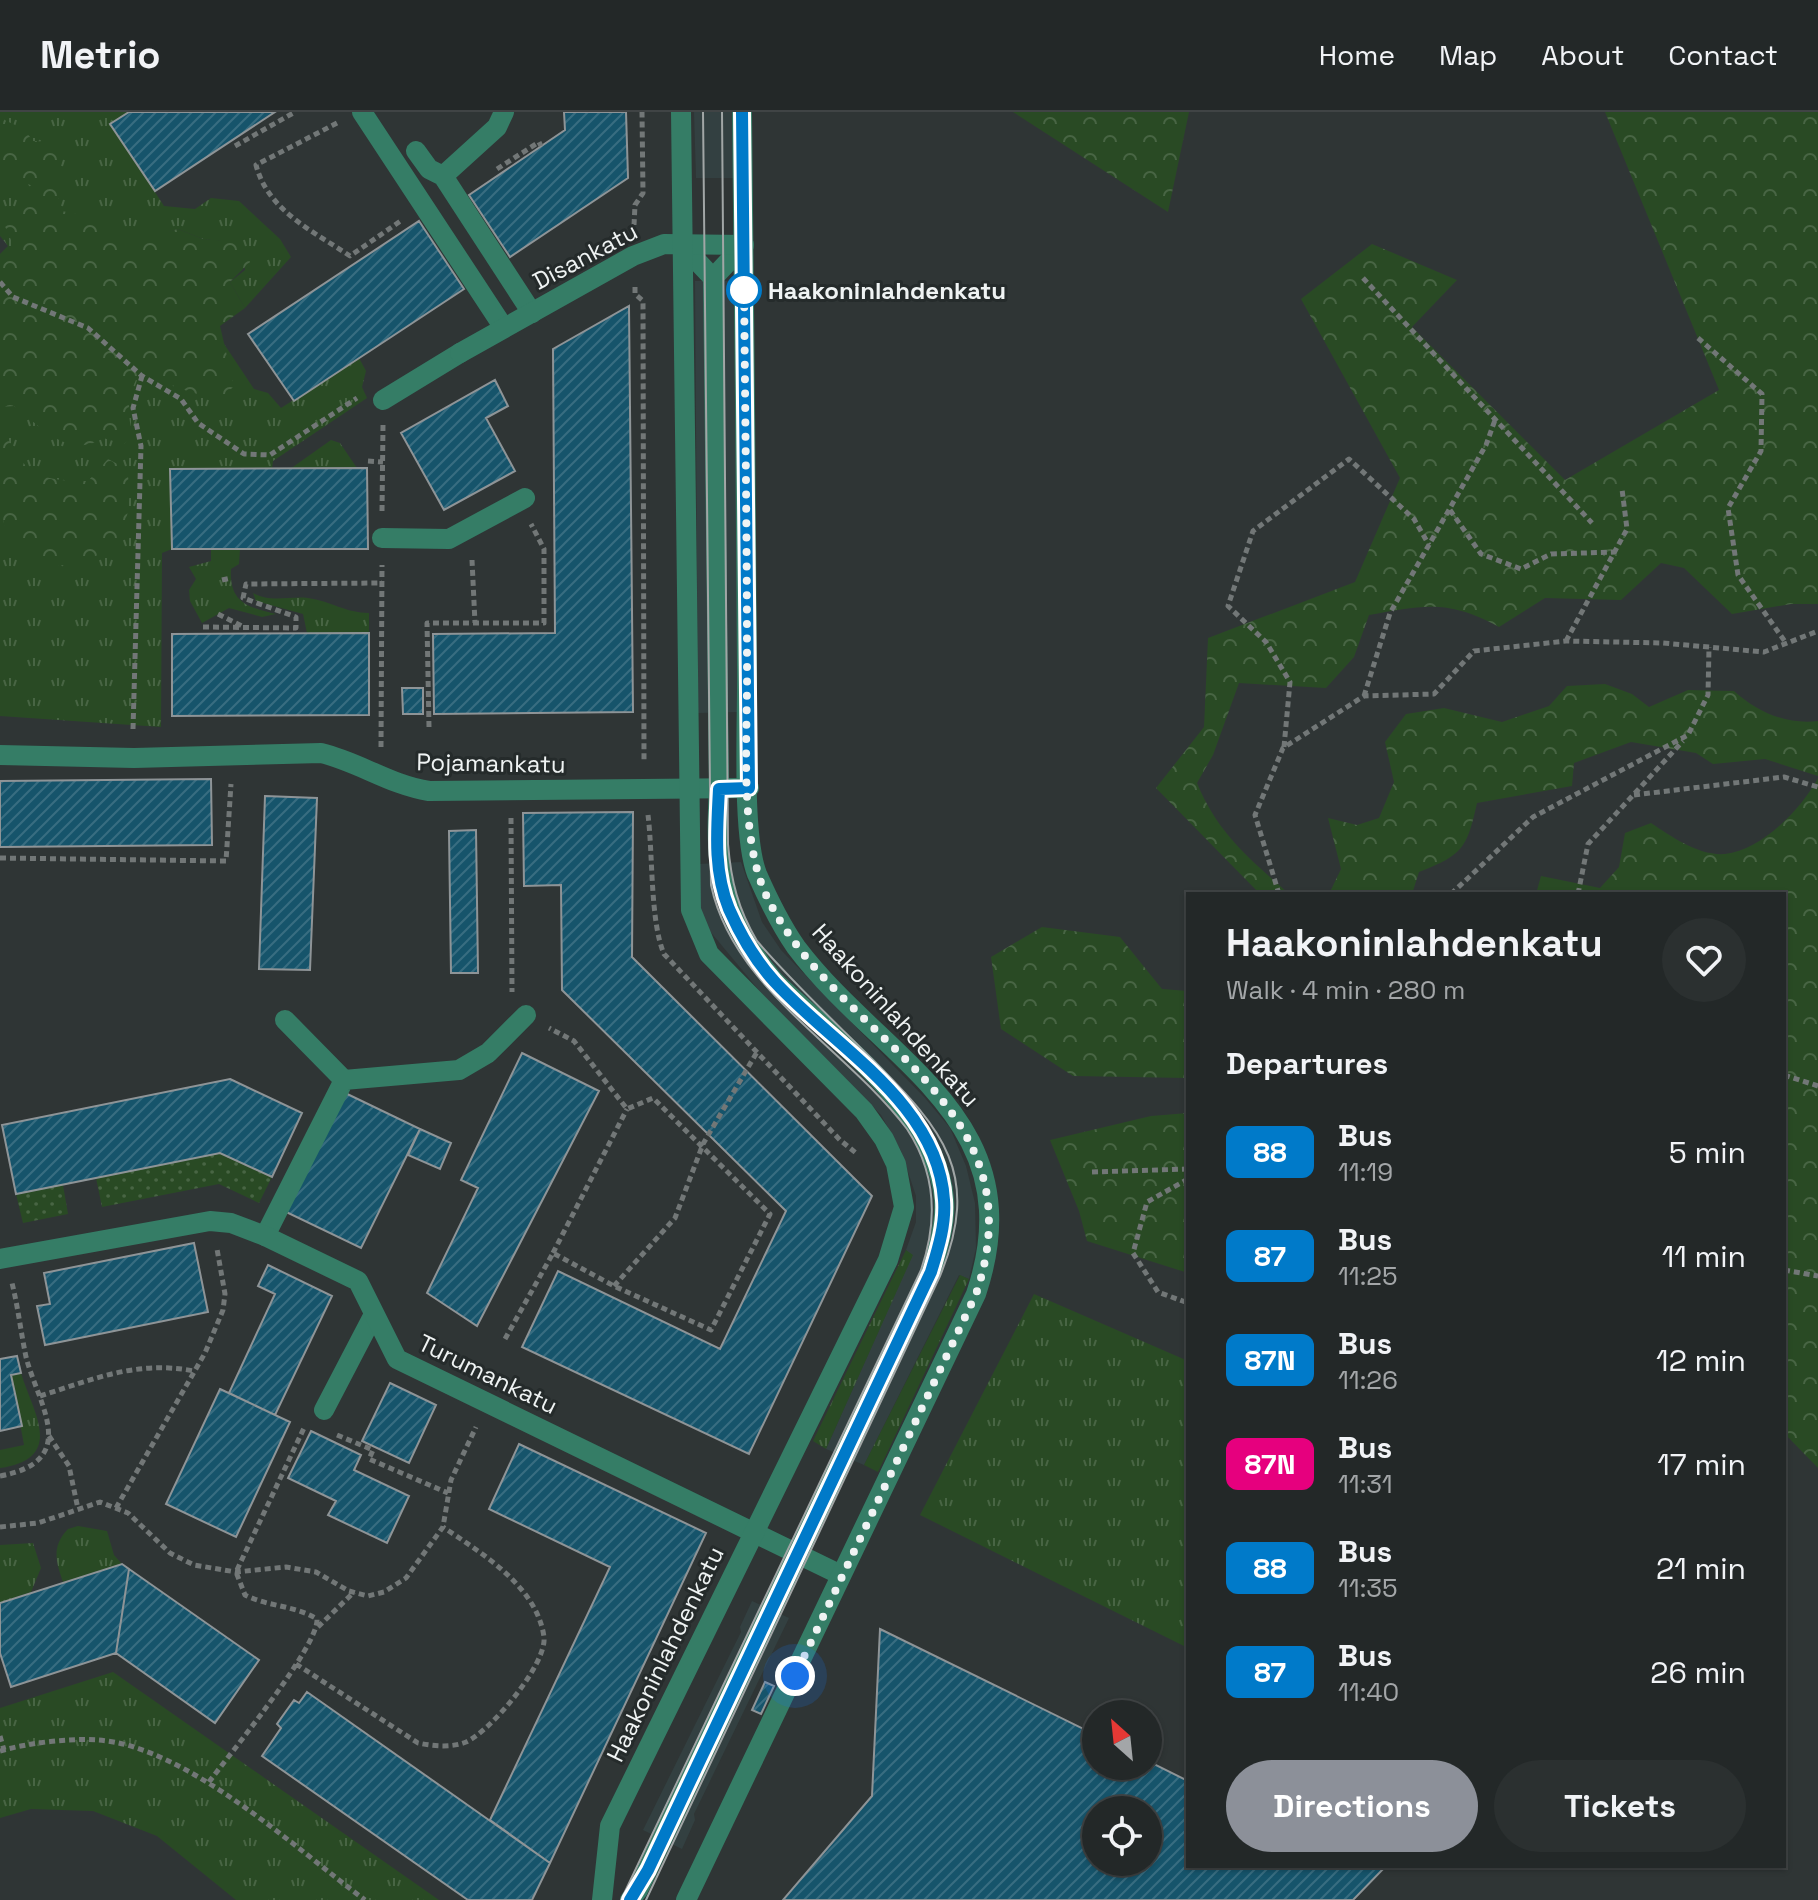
<!DOCTYPE html>
<html lang="en">
<head>
<meta charset="utf-8">
<style>
	body { margin:0; font-family:"Space Grotesk",sans-serif; background:#2b3030; color:#f1f3f6; height:100vh; display:flex; flex-direction:column; font-size:30px; white-space:nowrap }
	* { box-sizing:border-box; margin:0 }
	p { font-size:26px; color:#a3a6a8 }
	.icon { flex:none; width:44px; height:44px; fill:none; stroke:currentColor; stroke-width:2; stroke-linecap:round; stroke-linejoin:round }
	.map { position:relative; flex:1; overflow:hidden }
	.panel { position:absolute; left:1186px; top:780px; width:600px; height:976px; display:flex; flex-direction:column; background:#232828; border-radius:0px; box-shadow:0 2px 6px #0004,0 0 0 2px #404445 }
	.panel>* { flex:none }
	.badge { padding:0 16px; border-radius:12px; font-size:28px; line-height:52px }
	.needle { width:52px; rotate:333deg }
	.buttons { position:absolute; left:1082px; top:1588px; display:grid; gap:16px }
	.buttons a { display:grid; place-items:center; width:80px; height:80px; border-radius:50%; background:#232828; box-shadow:0 2px 6px #0004,0 0 0 2px #404445; font-size:40px }
	.you { position:absolute; width:40px; height:40px; margin:-20px; border:6px solid #fff; border-radius:50%; background:#1a73e8; box-shadow:0 0 0 12px #1a73e833 }
	.map>.badge { position:absolute; translate:-50% -50%; box-shadow:0 0 0 4px #fff }
	h2 { padding:0 40px; font-size:30px; line-height:72px }
	.round { display:grid; place-items:center; flex:none; width:84px; height:84px; border-radius:42px; background:#2b3030 }
	.overview { display:flex; align-items:center; justify-content:space-between; height:136px; padding:0 40px }
	h1 { font-size:38px; font-weight:700; line-height:60px }
	.primary-button { display:flex; gap:16px; margin-top:auto; padding:16px 40px }
	.primary-button a { flex:1; height:92px; border-radius:48px; background:#8c9099; color:#fff; font-size:32px; font-weight:700; line-height:92px; text-align:center }
	.primary-button a+a { background:#2b3030; color:#f1f3f6 }
	ul { padding:0; list-style:none }
	li { display:flex; align-items:center; gap:24px; height:104px; padding:0 40px }
	li div { flex:1 }
	li b { display:block; font-size:30px }
	li em { font-style:normal }
	li .badge { min-width:88px; font-weight:700; text-align:center }
	header { display:flex; align-items:center; gap:48px; box-sizing:border-box; height:112px; padding:0 40px; background:#232828; border-bottom:2px solid #404445 }
	header strong { font-size:38px }
	nav { display:flex; gap:44px; margin-inline-start:auto; font-size:28px }
	.map>svg:first-child { display:block }
	.built { fill:#334041 }
	.grass { fill:url(#grass-tufts) }
	.forest { fill:url(#forest-crowns) }
	.garden { fill:url(#garden-dots) }
	.building { fill:url(#building-hatch); stroke:#8e9497; stroke-width:2; fill-rule:evenodd }
	.lines { fill:none; stroke-linecap:round; stroke-linejoin:round }
	.path { stroke:#727777; stroke-width:5; stroke-dasharray:6 4; stroke-linecap:butt }
	.service { stroke:#357d66; stroke-width:20 }
	.minor { stroke:#357d66; stroke-width:20 }
	.tertiary { stroke:#357d66; stroke-width:20 }
	.tram { stroke:#a1a6a6; stroke-width:2 }
	.line-casing { stroke:#fff; stroke-width:18 }
	.line { stroke:#007ac9; stroke-width:12 }
	.walk { stroke:#eff3f3; stroke-width:8; stroke-dasharray:0 14.4 }
	.stop-dot { fill:#fff; stroke:#007ac9; stroke-width:4 }
	.labels { text-anchor:middle; dominant-baseline:central; stroke-width:6; stroke-linejoin:round; paint-order:stroke }
	.street-label { font-size:24px; fill:#eff3f3; stroke:#252b2b }
	.stop-label { font-size:24px; font-weight:bold; fill:#eff3f3; stroke:#252b2b; text-anchor:start }
</style>
</head>
<body>
<header>
<strong>Metrio</strong>
<nav><a>Home</a><a>Map</a><a>About</a><a>Contact</a></nav>
</header>
<div class="map">
<svg width="1818" height="1788" viewBox="0 0 1818 1788">
	<defs>
		<pattern id="grass-tufts" width="24" height="20" patternUnits="userSpaceOnUse" patternTransform="scale(2)"><rect width="24" height="20" fill="#294a24"/><path d="M3 7l-1-3M5 7V3M7 7l1-3M15 17l-1-3M17 17v-4M19 17l1-3" fill="none" stroke="#486544"/></pattern>
		<pattern id="forest-crowns" width="20" height="18" patternUnits="userSpaceOnUse" patternTransform="scale(2)"><rect width="20" height="18" fill="#294a24"/><path d="M2 6a3 3 0 1 1 6 0M12 15a3 3 0 1 1 6 0" fill="none" stroke="#486544"/></pattern>
		<pattern id="garden-dots" width="8" height="8" patternUnits="userSpaceOnUse" patternTransform="scale(2)"><rect width="8" height="8" fill="#294a24"/><path d="M2 2h.1M6 6h.1" fill="none" stroke="#486544" stroke-width="1.8" stroke-linecap="round"/></pattern>
		<pattern id="building-hatch" width="6" height="6" patternUnits="userSpaceOnUse" patternTransform="scale(2)"><rect width="6" height="6" fill="#16546b"/><path d="M-1 1l2-2M0 6l6-6M5 7l2-2" fill="none" stroke="#386d81"/></pattern>
	</defs>
	<rect width="100%" height="100%" fill="#2f3535"/>
	<path class="built" d="M 694,0 L 733,0 L 733,66 L 696,66 Z
		M 695,169 L 734,169 L 738,600 L 698,601 Z
		M 741,750 L 762,810 L 781,838 L 925,986 L 950,1016 L 966,1054 L 975,1091 L 976,1136 L 969,1167 L 959,1163 L 864,1353 L 826,1337 L 912,1144 L 906,1138 L 916,1110 L 916,1084 L 901,1039 L 881,1003 L 762,882 L 709,818 L 701,798 L 698,752 Z
		M 752,1489 L 789,1506 L 694,1702 L 695,1708 L 682,1737 L 643,1718 L 741,1520 L 740,1515 Z"/>
	<path class="grass" d="M 0,0 L 129,0 L 111,12 L 164,94 L 195,97 L 211,86 L 239,89 L 280,127 L 291,145 L 245,196 L 230,170 L 245,158 L 241,131 L 203,127 L 178,117 L 153,125 L 254,277 L 268,281 L 281,296 L 359,246 L 366,259 L 362,275 L 367,286 L 273,349 L 272,357 L 170,358 L 172,437 L 162,441 L 161,615 L 0,604 L 0,142 L 8,134 L 0,124 Z
		M 331,328 L 340,331 L 357,356 L 290,357 Z
		M 211,437 L 240,437 L 239,452 L 231,457 C 229,491 248,495 276,502 L 262,505 L 229,496 L 202,511 L 190,489 L 189,478 L 196,467 L 189,455 L 211,449 Z
		M 253,481 C 270,491 289,484 308,486 C 330,489 346,501 369,501 L 369,521 L 307,521 L 303,502 L 256,489 Z
		M 906,1138 L 913,1143 L 826,1337 L 813,1329 Z
		M 960,1163 L 969,1167 L 878,1360 L 864,1353 Z
		M 1034,1182 L 1188,1249 L 1188,1536 L 920,1403 Z
		M 21,1261 C 32,1299 67,1346 0,1356 L 0,1338 L 24,1333 L 11,1263 Z
		M 78,1414 L 107,1419 L 114,1443 L 122,1452 L 63,1470 C 56,1449 51,1435 68,1417 Z
		M 33,1431 L 41,1456 L 31,1480 L 0,1491 L 0,1433 Z
		M 113,1560 L 439,1788 L 236,1788 L 157,1724 L 93,1699 L 31,1697 L 0,1706 L 0,1596 Z"/>
	<path class="forest" d="M 1013,0 L 1189,0 L 1168,100 Z
		M 1605,0 L 1818,0 L 1818,492 L 1791,492 L 1732,502 L 1684,456 L 1661,451 L 1621,488 L 1545,486 L 1499,515 C 1449,487 1423,493 1369,503 L 1354,545 L 1326,576 L 1239,571 L 1213,643 L 1197,671 C 1218,722 1249,746 1289,782 L 1260,782 L 1156,676 L 1204,615 L 1208,526 L 1355,470 L 1400,366 L 1301,187 L 1372,132 L 1457,168 L 1412,215 L 1565,368 L 1719,278 Z
		M 0,6 L 24,17 L 33,29 L 52,30 L 62,44 L 58,83 L 62,99 L 85,104 L 130,130 L 178,117 L 203,127 L 241,130 L 250,150 L 230,170 L 245,196 L 220,214 L 234,274 L 222,286 C 195,284 164,272 142,256 C 129,279 125,297 133,322 L 124,332 L 103,326 C 69,348 41,315 14,294 L 0,295 L 0,155 L 11,146 L 11,128 L 0,103 L 21,93 L 41,95 L 32,74 L 0,57 Z
		M 0,317 C 10,327 14,338 22,349 C 35,369 67,369 88,369 L 108,347 L 127,357 C 132,389 131,420 101,441 C 86,451 58,453 41,458 L 6,424 L 0,390 Z
		M 1605,572 L 1632,582 L 1649,595 L 1688,578 L 1734,579 C 1757,600 1787,613 1818,609 L 1818,664 L 1765,647 L 1713,652 L 1696,641 L 1631,630 L 1574,651 L 1572,674 L 1477,691 C 1467,736 1463,743 1419,760 L 1412,782 L 1329,782 L 1341,757 L 1328,706 L 1357,713 L 1379,706 L 1394,670 L 1385,630 L 1406,602 L 1444,596 L 1502,610 L 1549,594 L 1567,574 Z
		M 1818,666 L 1818,1356 L 1784,1321 L 1784,782 L 1536,782 L 1541,764 L 1600,776 L 1619,755 L 1625,721 L 1651,711 C 1672,725 1699,744 1725,742 C 1762,738 1802,696 1818,666 Z
		M 1042,815 L 1120,825 L 1162,877 L 1188,879 L 1188,966 L 1073,964 L 1001,917 L 991,845 Z
		M 1188,1001 L 1188,1161 L 1087,1129 L 1079,1099 L 1050,1028 L 1151,1004 Z"/>
	<path class="garden" d="M 220,1041 L 272,1065 L 259,1091 L 219,1072 L 102,1095 L 96,1066 Z
		M 63,1073 L 68,1102 L 23,1111 L 16,1082 Z"/>
	<path class="building" d="M 129,0 L 275,0 L 155,79 L 110,12 Z
		M 564,0 L 626,0 L 628,66 L 510,145 L 469,83 L 565,18 Z
		M 419,109 L 464,177 L 294,289 L 248,222 Z
		M 629,194 L 633,600 L 434,602 L 433,522 L 555,521 L 553,237 Z
		M 495,268 L 508,294 L 486,306 L 515,359 L 444,398 L 401,321 Z
		M 367,356 L 368,437 L 172,437 L 170,357 Z
		M 369,521 L 369,603 L 172,604 L 172,522 Z
		M 402,576 L 423,576 L 423,602 L 403,602 Z
		M 211,667 L 212,733 L 0,735 L 0,669 Z
		M 265,684 L 317,686 L 310,858 L 259,857 Z
		M 633,700 L 632,845 L 872,1084 L 749,1342 L 522,1235 L 558,1159 L 720,1237 L 786,1099 L 562,878 L 561,773 L 524,774 L 523,701 Z
		M 476,718 L 478,861 L 451,861 L 449,719 Z
		M 522,941 L 599,979 L 477,1214 L 427,1181 L 478,1076 L 461,1068 Z
		M 230,967 L 302,1001 L 272,1065 L 220,1041 L 16,1082 L 2,1013 Z
		M 341,979 L 420,1017 L 361,1136 L 282,1098 Z
		M 420,1017 L 451,1031 L 440,1057 L 408,1043 Z
		M 194,1131 L 208,1200 L 45,1233 L 37,1194 L 50,1192 L 44,1161 Z
		M 268,1153 L 332,1184 L 275,1303 L 229,1281 L 275,1182 L 258,1174 Z
		M 17,1244 L 21,1261 L 11,1263 L 22,1314 L 0,1319 L 0,1247 Z
		M 390,1271 L 436,1293 L 409,1351 L 362,1329 Z
		M 220,1277 L 290,1310 L 236,1425 L 166,1392 Z
		M 311,1319 L 361,1343 L 354,1358 L 409,1384 L 387,1431 L 328,1403 L 336,1389 L 288,1366 Z
		M 519,1332 L 706,1421 L 550,1751 L 490,1708 L 610,1455 L 489,1397 Z
		M 122,1452 L 129,1457 L 116,1541 L 11,1575 L 0,1541 L 0,1491 Z
		M 129,1457 L 259,1548 L 215,1611 L 116,1541 Z
		M 880,1517 L 1096,1623 L 1096,1654 L 1148,1654 L 1148,1649 L 1188,1669 L 1188,1754 L 1386,1754 L 1353,1788 L 783,1788 L 872,1684 ZM 1096,1698 L 1148,1698 L 1148,1750 L 1096,1750 Z
		M 765,1570 L 774,1574 L 761,1602 L 752,1598 Z
		M 307,1580 L 550,1751 L 532,1788 L 468,1788 L 262,1644 L 281,1616 L 277,1612 L 294,1588 L 299,1591 Z"/>
	<g class="lines">
		<path class="path" d="M 337,11 L 256,53 C 268,99 313,119 350,144 L 402,108
			M 235,34 L 295,0
			M 497,57 L 539,30 L 541,34
			M 634,113 L 635,93 L 643,81 L 642,0
			M 1363,166 L 1592,411
			M 0,170 L 13,185 L 88,216 L 142,264 L 181,287 L 198,311 L 244,342 L 270,343 L 357,286
			M 635,175 L 635,182 L 643,189 L 644,649
			M 1698,226 L 1762,282 L 1761,339 L 1728,396 L 1738,463 L 1786,531
			M 368,349 L 383,350
			M 1450,398 L 1481,442 L 1521,457 L 1551,442 L 1615,440
			M 382,399 L 383,313
			M 472,448 L 475,511
			M 222,468 L 231,466
			M 218,502 L 242,514
			M 203,515 L 296,516 L 296,505 L 243,486 L 246,472 L 382,471
			M 1566,529 L 1627,417 L 1622,377
			M 1364,584 L 1390,501 L 1486,333 L 1495,308
			M 429,615 L 427,511 L 544,511 L 544,437 L 531,412
			M 133,617 L 141,334 L 133,296 L 142,264
			M 381,635 L 382,453
			M 1284,635 L 1290,570 L 1266,530 L 1228,494 L 1253,419 L 1349,347 L 1414,407 L 1429,433
			M 1634,683 L 1784,665 L 1818,675
			M 648,703 C 653,743 650,809 664,842 L 840,1028 L 856,1041
			M 511,706 L 512,880
			M 0,746 L 226,749 L 231,672
			M 1279,782 L 1255,703 L 1283,636 L 1364,584 L 1434,582 L 1474,539 L 1566,529 L 1663,531 L 1764,540 L 1818,519
			M 1451,782 L 1533,705 L 1688,623 L 1708,583 L 1709,535
			M 1578,782 L 1588,732 L 1683,629
			M 1784,963 L 1818,974
			M 1092,1060 L 1188,1057
			M 1188,1067 L 1147,1090 L 1133,1141 L 1158,1180 L 1188,1191
			M 553,1141 L 627,997
			M 1784,1158 L 1818,1164
			M 614,1174 L 675,1106 L 703,1032 L 757,940
			M 505,1227 L 553,1141 L 614,1174 L 711,1218 L 770,1102 L 653,986 L 627,997 L 574,929 L 549,916
			M 40,1284 C 94,1267 137,1248 194,1259
			M 337,1323 L 373,1338 L 369,1347 L 448,1381
			M 49,1324 L 69,1354 L 78,1397
			M 0,1364 C 82,1349 38,1292 26,1245 C 21,1221 18,1195 12,1171
			M 116,1396 L 205,1241 L 223,1198 L 225,1182 L 217,1137
			M 0,1415 L 38,1411 L 100,1390 L 128,1401 L 170,1441 L 194,1453 L 236,1460 L 286,1455 L 316,1460 L 349,1479 L 368,1484 L 384,1480 L 406,1466 L 443,1415 L 451,1368 L 476,1315
			M 318,1515 L 354,1480
			M 296,1552 L 418,1631 C 433,1634 451,1636 466,1630 C 491,1619 547,1552 544,1525 C 537,1474 481,1441 443,1415
			M 0,1624 L 4,1638
			M 0,1639 C 28,1631 68,1626 98,1628 C 186,1634 295,1736 365,1788
			M 209,1670 C 229,1643 319,1534 317,1507 C 294,1493 269,1495 245,1483 L 236,1460 L 304,1316"/>
		<path class="service" d="M 362,0 L 504,216
			M 416,39 L 429,57 L 443,64 L 532,201
			M 443,64 L 497,15 L 504,0
			M 713,166 L 744,133
			M 383,288 L 460,241
			M 382,426 L 449,427 L 525,386
			M 285,908 L 344,968 L 459,958 L 488,941 L 526,903
			M 265,1124 L 344,968
			M 324,1298 L 373,1204
			M 630,1788 L 638,1778 L 931,1160 C 938,1137 946,1111 944,1087 C 937,1000 834,926 774,869 C 721,804 714,758 719,677 L 713,166 L 680,131"/>
		<path class="minor" d="M 460,241 L 633,144 L 664,132 L 744,133
			M 0,643 L 134,646 L 321,641 C 359,650 390,673 429,679 L 749,676
			M 0,1147 L 210,1109 L 231,1111 L 265,1124 L 358,1169 L 397,1247 L 841,1463"/>
		<path class="tertiary" d="M 602,1788 L 610,1714 L 888,1148 L 904,1095 L 896,1052 L 884,1027 L 864,999 L 709,842 L 691,798 L 681,0
			M 686,1788 L 976,1182 C 1035,1006 883,951 796,835 C 780,812 768,787 757,762 C 741,721 748,602 747,553 C 746,369 744,184 742,0"/>
		<path class="tram" d="M 621,1788 L 921,1158 C 938,1109 936,1061 907,1017 C 845,935 733,877 711,773 L 703,0
			M 646,1788 L 940,1164 C 982,1062 943,1018 873,948 C 834,909 793,871 757,829 C 738,797 731,769 728,732 L 722,0"/>
	</g>
	<g class="lines">
		<g class="line-casing">
			<path id="line" d="M 630,1788 L 648,1758 L 931,1160 C 938,1137 946,1112 944,1088 C 938,991 833,934 774,869 C 755,848 740,822 729,797 C 713,758 717,717 719,677 L 749,676 L 742,0"/>
		</g>
		<use href="#line" class="line"/>
		<path class="walk" d="M 744,178 L 744,165 C 745,294 747,423 747,552 C 748,620 738,725 767,785 C 837,931 1042,987 976,1182 L 795,1564"/>
	</g>
	<circle class="stop-dot" cx="744" cy="178" r="16"/>
	<g class="labels">
		<g class="street-label">
			<text transform="translate(585 144) rotate(-28)">Disankatu</text>
			<text transform="translate(491 651) rotate(1)">Pojamankatu</text>
			<text transform="translate(896 903) rotate(48)">Haakoninlahdenkatu</text>
			<text transform="translate(488 1262) rotate(26)">Turumankatu</text>
			<text transform="translate(665 1542) rotate(-64)">Haakoninlahdenkatu</text>
		</g>
		<g class="stop-label">
			<text x="768" y="178">Haakoninlahdenkatu</text>
		</g>
	</g>
</svg>
<div class="buttons">
<a><svg class="needle" viewBox="-14 -14 28 28"><path d="M0-13l5 13h-10z" fill="#e53935"/><path d="M0 13l5-13h-10z" fill="#a3a6a8"/></svg></a>
<a><svg class="icon" aria-label="locate" viewBox="0 0 24 24"><circle cx="12" cy="12" r="6"/><path d="M12 2v4M12 18v4M2 12h4M18 12h4"/></svg></a>
</div>
<div class="you" style="left:795px;top:1564px"></div>
<section class="panel">
<div class="overview"><div><h1>Haakoninlahdenkatu</h1><p>Walk · 4 min · 280 m</p></div><a class="round"><svg class="icon" aria-label="heart" viewBox="0 0 24 24"><path d="M12 20l-8-8c-3-5 5-10 8-4 3-6 11-1 8 4z"/></svg></a></div>
<h2>Departures</h2>
<ul>
<li><span class="badge" style="background:#007ac9;color:#fff">88</span><div><b>Bus</b><p>11:19</p></div><em>5 min</em></li>
<li><span class="badge" style="background:#007ac9;color:#fff">87</span><div><b>Bus</b><p>11:25</p></div><em>11 min</em></li>
<li><span class="badge" style="background:#007ac9;color:#fff">87N</span><div><b>Bus</b><p>11:26</p></div><em>12 min</em></li>
<li><span class="badge" style="background:#e6007e;color:#fff">87N</span><div><b>Bus</b><p>11:31</p></div><em>17 min</em></li>
<li><span class="badge" style="background:#007ac9;color:#fff">88</span><div><b>Bus</b><p>11:35</p></div><em>21 min</em></li>
<li><span class="badge" style="background:#007ac9;color:#fff">87</span><div><b>Bus</b><p>11:40</p></div><em>26 min</em></li>
</ul>
<div class="primary-button"><a>Directions</a><a>Tickets</a></div>
</section>
</div>
</body>
</html>
